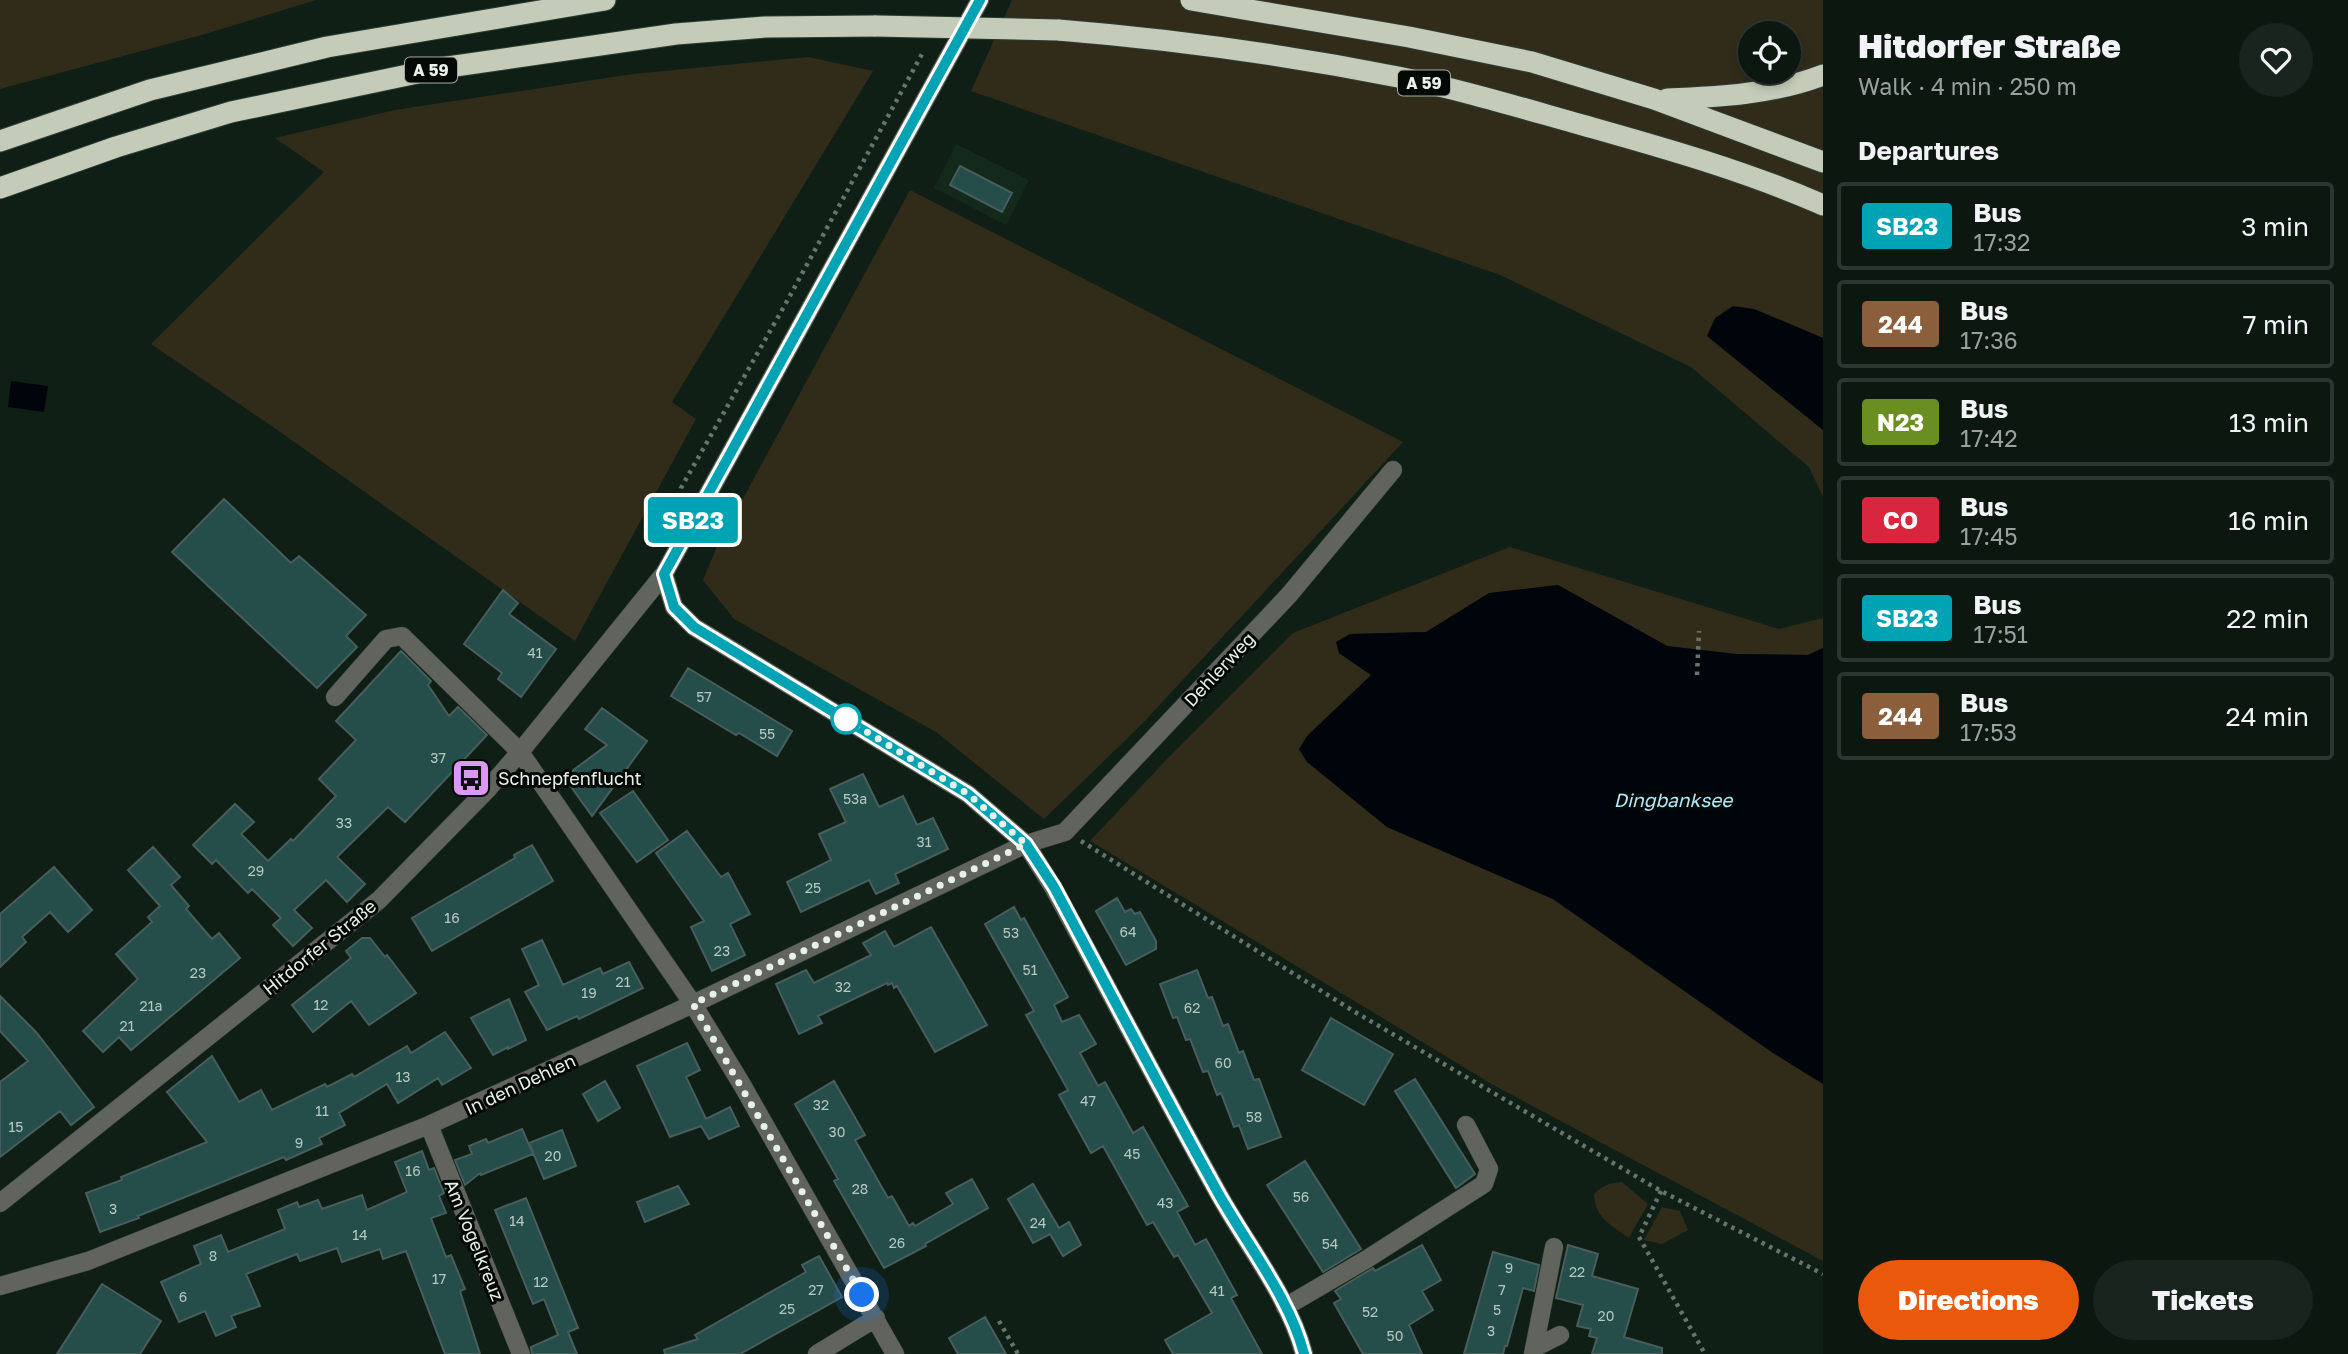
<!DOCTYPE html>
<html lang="en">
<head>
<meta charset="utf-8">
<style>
	body { margin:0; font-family:"Golos Text",sans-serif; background:#1a241e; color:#f1f3f6; height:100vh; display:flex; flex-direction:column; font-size:26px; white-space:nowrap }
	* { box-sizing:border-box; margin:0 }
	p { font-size:23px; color:#9a9f9f }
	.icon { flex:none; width:38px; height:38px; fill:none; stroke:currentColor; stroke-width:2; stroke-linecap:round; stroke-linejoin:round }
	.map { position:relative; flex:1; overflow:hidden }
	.details { display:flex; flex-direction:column; background:#0c1710; width:525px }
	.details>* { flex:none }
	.badge { padding:0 14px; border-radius:5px; font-size:24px; line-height:46px }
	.controls { position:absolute; left:1738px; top:21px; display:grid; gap:14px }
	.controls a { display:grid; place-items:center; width:63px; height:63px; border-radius:50%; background:#0c1710; box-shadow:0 4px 10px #0003,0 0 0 2px #2c3630; font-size:35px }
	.you { position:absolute; width:35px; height:35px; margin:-18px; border:5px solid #fff; border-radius:50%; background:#1a73e8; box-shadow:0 0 0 10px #1a73e833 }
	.map>.badge { position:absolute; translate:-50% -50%; box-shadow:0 0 0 4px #fff }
	h2 { padding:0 35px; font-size:26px; line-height:63px }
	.round { display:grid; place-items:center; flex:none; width:74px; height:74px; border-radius:37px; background:#1a241e }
	.summary { display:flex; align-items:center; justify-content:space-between; height:119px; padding:0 35px }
	h1 { font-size:33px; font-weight:800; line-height:52px }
	.cta { display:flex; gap:14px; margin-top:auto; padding:14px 35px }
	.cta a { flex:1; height:80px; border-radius:42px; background:#ea580c; color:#fff; font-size:28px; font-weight:800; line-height:80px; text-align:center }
	.cta a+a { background:#1a241e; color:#f1f3f6 }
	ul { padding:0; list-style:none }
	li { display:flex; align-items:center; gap:21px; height:88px; margin:0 14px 10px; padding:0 21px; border:4px solid #2c3630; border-radius:7px }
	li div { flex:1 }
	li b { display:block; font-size:26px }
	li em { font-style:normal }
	li .badge { min-width:77px; font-weight:700; text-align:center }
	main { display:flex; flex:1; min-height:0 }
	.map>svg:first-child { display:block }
	.built { fill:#13291c }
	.green { fill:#312c19; fill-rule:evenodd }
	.water { fill:#00050c }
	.building { fill:#254d4a; stroke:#475e5c; stroke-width:2 }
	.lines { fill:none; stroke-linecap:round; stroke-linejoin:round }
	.minor-casing { stroke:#2e3c34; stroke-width:19 }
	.highway-casing { stroke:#2e3c34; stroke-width:23 }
	.path { stroke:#67746c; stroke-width:4.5; stroke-dasharray:3.5 5; stroke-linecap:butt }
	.minor { stroke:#61645c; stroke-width:18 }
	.highway { stroke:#c4ccb9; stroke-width:21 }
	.highway-bridge-casing { stroke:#2e3c34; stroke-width:23; stroke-linecap:butt }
	.highway-bridge { stroke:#c4ccb9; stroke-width:21 }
	.line-casing { stroke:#fff; stroke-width:16 }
	.line { stroke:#00a3b4; stroke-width:10 }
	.walk { stroke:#e7f1ea; stroke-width:7; stroke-dasharray:0 12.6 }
	.stop-dot { fill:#fff; stroke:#00a3b4; stroke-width:3.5 }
	.labels { text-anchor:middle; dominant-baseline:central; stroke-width:6; stroke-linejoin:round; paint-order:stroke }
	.number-label { font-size:14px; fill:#b6c8c2 }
	.shield { fill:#030805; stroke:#a3aba5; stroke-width:2 }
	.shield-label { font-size:16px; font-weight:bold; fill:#e7f1ea }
	.street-label { font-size:18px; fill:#e7f1ea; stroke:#030805 }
	.poi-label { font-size:18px; fill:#e7f1ea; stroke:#030805; text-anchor:start }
	.water-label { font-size:19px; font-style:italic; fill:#b1e8fa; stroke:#030805 }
</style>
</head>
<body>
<main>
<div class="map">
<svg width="1823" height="1354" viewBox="0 0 1823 1354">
	<rect width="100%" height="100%" fill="#101f16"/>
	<path class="built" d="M 956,144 L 1029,180 L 1006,225 L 934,188 Z"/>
	<path class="green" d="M 0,0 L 316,0 L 205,34 L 0,89 Z
		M 1012,0 L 1823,0 L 1823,338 L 1754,309 L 1707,336 L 1823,430 L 1823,497 L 1809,467 L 1691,367 L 1500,275 L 971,91 ZM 1750,33 L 1788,33 L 1788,72 L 1750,72 Z
		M 808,57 L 873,71 L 672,402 L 696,419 L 575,641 L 276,429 L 151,344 L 324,172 L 275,138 L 395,110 L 633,74 Z
		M 910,190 L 1403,442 L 1141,725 L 1044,819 L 936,732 L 734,619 L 703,580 L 726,525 L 739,506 Z
		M 1510,547 L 1779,629 L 1823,618 L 1823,648 L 1808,655 L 1736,654 L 1667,646 L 1558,585 L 1490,593 L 1426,632 L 1350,634 L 1339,653 L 1372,675 L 1308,736 L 1387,827 L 1553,899 L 1773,1053 L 1823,1084 L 1823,1261 L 1495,1086 L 1090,841 L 1168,758 L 1293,633 Z
		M 1622,1182 L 1648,1204 L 1629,1238 C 1611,1225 1595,1218 1594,1194 C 1603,1185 1610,1183 1622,1182 Z
		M 1662,1207 L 1680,1211 L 1688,1230 L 1662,1244 L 1644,1240 Z"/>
	<path class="water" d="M 1733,306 L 1754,309 L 1823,338 L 1823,430 L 1707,336 L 1715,318 Z
		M 11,381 L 48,386 L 44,412 L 8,407 Z
		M 1558,585 L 1667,646 L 1736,654 L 1808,655 L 1823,648 L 1823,1084 L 1773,1053 L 1553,899 L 1387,827 L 1307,762 L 1299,749 L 1307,736 L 1371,675 L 1339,653 L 1336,642 L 1350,634 L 1426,632 L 1489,593 Z"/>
	<path class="building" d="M 960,166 L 1012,193 L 1002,212 L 950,185 Z
		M 224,499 L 291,563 L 299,556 L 366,615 L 346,636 L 357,647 L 317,688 L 172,552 Z
		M 503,590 L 518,603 L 509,614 L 556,649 L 521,697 L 498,679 L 502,673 L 464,644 Z
		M 401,651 L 431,681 L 428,685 L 449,716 L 458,707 L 487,735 L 405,822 L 388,807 L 337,857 L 365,884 L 347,902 L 326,880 L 294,910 L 312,928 L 293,946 L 273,925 L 281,918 L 252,889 L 248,893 L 216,860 L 212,864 L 193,845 L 235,804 L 254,822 L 241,834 L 268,861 L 291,839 L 293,841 L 336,796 L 319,779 L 356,740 L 336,721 Z
		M 688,668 L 792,731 L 777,756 L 739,733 L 736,735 L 671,696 Z
		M 602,708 L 647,741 L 592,816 L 564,777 L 607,745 L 585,729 Z
		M 863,774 L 879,807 L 903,796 L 917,825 L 933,818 L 948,849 L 895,874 L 899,883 L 876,894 L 869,880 L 801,912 L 787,882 L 831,860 L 819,834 L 846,822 L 830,789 Z
		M 633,791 L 668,840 L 637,862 L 600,813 Z
		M 687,831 L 721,877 L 728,873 L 750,914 L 730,924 L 745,955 L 712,971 L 691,927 L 704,921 L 656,853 Z
		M 532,845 L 553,881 L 432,951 L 412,918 L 515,858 L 514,855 Z
		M 153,847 L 180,877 L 171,885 L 189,906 L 186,909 L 212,939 L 219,933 L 240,958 L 131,1050 L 119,1037 L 103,1052 L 83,1031 L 138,979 L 116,954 L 152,922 L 148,917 L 160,906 L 128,870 Z
		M 54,867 L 92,910 L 68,932 L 50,912 L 22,937 L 26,942 L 0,967 L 0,914 Z
		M 1117,898 L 1125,912 L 1131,909 L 1135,914 L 1140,912 L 1156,941 L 1156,949 L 1126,965 L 1096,911 Z
		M 1014,907 L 1021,920 L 1024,918 L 1068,997 L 1054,1005 L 1062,1022 L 1079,1015 L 1096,1044 L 1080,1053 L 1098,1086 L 1105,1082 L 1133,1133 L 1143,1127 L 1188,1206 L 1177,1212 L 1195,1245 L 1206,1239 L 1237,1295 L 1231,1298 L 1262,1354 L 1173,1354 L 1165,1340 L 1212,1313 L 1178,1255 L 1174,1257 L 1153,1222 L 1147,1225 L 1103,1146 L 1091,1153 L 1059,1095 L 1068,1090 L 1026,1015 L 1034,1011 L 985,924 Z
		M 931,927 L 987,1025 L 935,1052 L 897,986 L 894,988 L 892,983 L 888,985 L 887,983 L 818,1016 L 822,1023 L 799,1034 L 776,984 L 806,970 L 814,983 L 871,955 L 863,943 L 885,931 L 894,947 Z
		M 362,938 L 370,938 L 385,957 L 387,955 L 416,993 L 369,1025 L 351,1001 L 313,1032 L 292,1005 L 351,958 L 346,951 Z
		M 542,940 L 563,985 L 600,968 L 603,974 L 629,962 L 643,988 L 579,1019 L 577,1016 L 547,1030 L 525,992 L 539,985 L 522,949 Z
		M 1197,970 L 1208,998 L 1212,997 L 1223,1026 L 1228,1024 L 1239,1053 L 1243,1051 L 1254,1080 L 1259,1079 L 1281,1137 L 1248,1149 L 1239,1125 L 1234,1127 L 1221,1093 L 1217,1095 L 1208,1071 L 1203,1072 L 1190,1039 L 1186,1040 L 1177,1017 L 1173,1018 L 1160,984 Z
		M 0,996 L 36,1032 L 94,1107 L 71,1125 L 60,1111 L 0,1157 L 0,1082 L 28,1061 L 0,1031 Z
		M 509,999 L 526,1040 L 508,1049 L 508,1047 L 493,1055 L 471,1018 Z
		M 1331,1018 L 1393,1054 L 1364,1105 L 1302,1070 Z
		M 445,1032 L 471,1068 L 442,1085 L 438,1078 L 398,1103 L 387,1084 L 339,1113 L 345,1125 L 319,1138 L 322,1144 L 286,1160 L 284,1157 L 138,1216 L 139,1218 L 100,1232 L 86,1193 L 122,1180 L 121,1177 L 207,1142 L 167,1092 L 212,1056 L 239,1102 L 261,1090 L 272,1110 L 325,1084 L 327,1087 L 352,1074 L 354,1077 L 407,1046 L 411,1053 Z
		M 687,1043 L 700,1070 L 686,1077 L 706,1119 L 730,1107 L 739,1126 L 709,1139 L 701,1126 L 670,1137 L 637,1066 Z
		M 1415,1079 L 1475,1174 L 1456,1188 L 1395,1091 Z
		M 605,1081 L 620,1108 L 598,1121 L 583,1094 Z
		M 834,1081 L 865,1135 L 855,1140 L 888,1198 L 892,1196 L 909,1226 L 913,1223 L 915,1226 L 953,1204 L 946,1193 L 972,1179 L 988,1208 L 925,1244 L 926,1246 L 884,1268 L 834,1181 L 838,1179 L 795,1104 Z
		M 522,1129 L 533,1154 L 481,1175 L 480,1173 L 465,1185 L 455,1160 L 472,1154 L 469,1146 L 486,1139 L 488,1143 Z
		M 562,1130 L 576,1166 L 544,1179 L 529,1143 Z
		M 422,1151 L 429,1170 L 434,1168 L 444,1193 L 439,1196 L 446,1213 L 431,1218 L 446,1257 L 451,1255 L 465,1289 L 460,1291 L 480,1354 L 445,1354 L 406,1251 L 383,1259 L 380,1249 L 342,1262 L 337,1248 L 300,1261 L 297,1254 L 246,1274 L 260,1306 L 231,1316 L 236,1327 L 216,1336 L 205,1311 L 179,1322 L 161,1282 L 201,1264 L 194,1246 L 221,1235 L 228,1252 L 285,1229 L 278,1210 L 297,1202 L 299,1207 L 318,1200 L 322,1209 L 362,1195 L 367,1210 L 407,1192 L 395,1162 Z
		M 1305,1161 L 1361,1249 L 1323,1272 L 1267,1185 Z
		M 1033,1184 L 1059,1228 L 1069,1222 L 1081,1245 L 1063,1256 L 1050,1234 L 1033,1243 L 1008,1199 Z
		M 678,1186 L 689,1204 L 645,1222 L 637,1202 Z
		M 526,1198 L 578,1328 L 568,1332 L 577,1354 L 532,1354 L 531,1347 L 558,1335 L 544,1299 L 533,1304 L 495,1210 Z
		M 1422,1245 L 1441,1280 L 1422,1291 L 1433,1310 L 1409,1325 L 1422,1354 L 1363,1354 L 1334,1303 L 1341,1299 L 1335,1291 L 1373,1268 L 1375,1271 Z
		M 1568,1245 L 1598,1254 L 1592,1276 L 1638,1289 L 1624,1337 L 1662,1348 L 1662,1354 L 1592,1354 L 1597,1338 L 1589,1336 L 1591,1329 L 1577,1326 L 1583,1305 L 1556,1298 Z
		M 1493,1252 L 1539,1265 L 1534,1291 L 1523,1288 L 1507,1346 L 1505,1346 L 1503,1354 L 1464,1354 Z
		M 819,1256 L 842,1297 L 740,1354 L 665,1354 L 664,1350 L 698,1339 L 695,1335 L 806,1272 L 802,1265 Z
		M 102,1284 L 161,1321 L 140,1354 L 57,1354 Z
		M 985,1317 L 1006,1354 L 958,1354 L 949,1338 Z"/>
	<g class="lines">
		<g class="minor-casing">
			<path id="minor" d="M 664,574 L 674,607 L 694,627 L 968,794 L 1026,844 L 1053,887 C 1108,988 1161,1090 1217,1191 C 1245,1243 1289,1296 1304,1354
				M 335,697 L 386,639 L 402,636 L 520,752 L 693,1004 L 741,1083 L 895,1354
				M 429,1125 L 521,1354
				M 0,1203 L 379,900 L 487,790 L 520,752 L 664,574 L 980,0
				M 0,1286 L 88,1261 L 429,1125 L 693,1004 L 1026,844 L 1065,832 L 1289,595 L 1393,470
				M 1285,1307 L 1367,1259 L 1484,1184 L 1489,1169 L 1466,1125
				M 1534,1348 L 1560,1335
				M 817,1354 L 876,1318
				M 1533,1354 L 1554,1247"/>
		</g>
		<g class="highway-casing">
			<path id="highway" d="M 1191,0 L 1409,37 L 1532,62 L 1654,99 L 1823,162
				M 1058,30 C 1171,39 1286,55 1398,77 C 1464,90 1528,110 1593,128 C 1671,150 1748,172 1823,205
				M 1667,99 C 1719,97 1774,94 1823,75
				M 0,141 L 150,90 L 327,47 L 605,0
				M 0,188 L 116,147 L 231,112 L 441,68 L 676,34 L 766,27 L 876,26"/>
		</g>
		<path class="path" d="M 677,505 L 681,488 L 786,303 L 922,54
			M 1697,675 L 1699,631
			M 1081,841 L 1355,1012 L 1661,1191 L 1823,1274
			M 1661,1191 L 1639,1237 L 1705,1354
			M 999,1321 L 1018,1354"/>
		<use href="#minor" class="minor"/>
		<use href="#highway" class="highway"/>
		<g class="highway-bridge-casing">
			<path id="highway-bridge" d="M 876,26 L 1058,30"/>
		</g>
		<use href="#highway-bridge" class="highway-bridge"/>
	</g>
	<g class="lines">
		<g class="line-casing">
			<path id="line" d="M 980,0 L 664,574 L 674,607 L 694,627 L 968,794 L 1026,844 L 1054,887 C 1108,988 1161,1090 1217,1191 C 1245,1242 1290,1298 1304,1354"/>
		</g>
		<use href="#line" class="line"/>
		<path class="walk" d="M 846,719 L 968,794 L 1026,844 L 693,1004 L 862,1295"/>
	</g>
	<defs>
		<g id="bus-square" transform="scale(2.0125)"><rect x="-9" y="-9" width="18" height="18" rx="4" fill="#db99f5" stroke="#030805"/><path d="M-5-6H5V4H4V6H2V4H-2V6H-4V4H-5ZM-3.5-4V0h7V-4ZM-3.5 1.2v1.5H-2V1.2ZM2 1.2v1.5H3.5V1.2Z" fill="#111"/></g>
	</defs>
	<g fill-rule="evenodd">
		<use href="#bus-square" x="471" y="778"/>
	</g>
	<circle class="stop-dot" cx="846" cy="719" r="14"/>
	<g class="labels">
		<g class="number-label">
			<text x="535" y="652">41</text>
			<text x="704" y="696">57</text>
			<text x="767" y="733">55</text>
			<text x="438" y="757">37</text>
			<text x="855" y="798">53a</text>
			<text x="344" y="822">33</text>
			<text x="924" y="841">31</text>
			<text x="256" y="870">29</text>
			<text x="813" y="887">25</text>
			<text x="452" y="917">16</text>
			<text x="1128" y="931">64</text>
			<text x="1011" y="932">53</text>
			<text x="722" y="950">23</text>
			<text x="1030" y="969">51</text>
			<text x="198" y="972">23</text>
			<text x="623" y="981">21</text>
			<text x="843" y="986">32</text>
			<text x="589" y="992">19</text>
			<text x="321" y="1004">12</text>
			<text x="151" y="1005">21a</text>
			<text x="1192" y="1007">62</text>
			<text x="127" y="1025">21</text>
			<text x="1223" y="1062">60</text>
			<text x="403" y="1076">13</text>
			<text x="1088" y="1100">47</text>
			<text x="821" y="1104">32</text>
			<text x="322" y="1110">11</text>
			<text x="1254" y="1116">58</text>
			<text x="16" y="1126">15</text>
			<text x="837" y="1131">30</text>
			<text x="299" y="1142">9</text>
			<text x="1132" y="1153">45</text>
			<text x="553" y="1155">20</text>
			<text x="413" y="1170">16</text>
			<text x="860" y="1188">28</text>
			<text x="1301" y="1196">56</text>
			<text x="1165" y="1202">43</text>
			<text x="113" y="1208">3</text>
			<text x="517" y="1220">14</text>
			<text x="1038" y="1222">24</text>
			<text x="360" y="1234">14</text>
			<text x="897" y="1242">26</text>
			<text x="1330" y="1243">54</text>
			<text x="213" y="1255">8</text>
			<text x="1509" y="1267">9</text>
			<text x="1577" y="1271">22</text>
			<text x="439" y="1278">17</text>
			<text x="541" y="1281">12</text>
			<text x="816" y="1289">27</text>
			<text x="1502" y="1289">7</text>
			<text x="1217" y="1290">41</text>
			<text x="183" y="1296">6</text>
			<text x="787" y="1308">25</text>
			<text x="1497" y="1309">5</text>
			<text x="1370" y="1311">52</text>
			<text x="1606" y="1315">20</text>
			<text x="1491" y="1330">3</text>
			<text x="1395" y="1335">50</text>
		</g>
		<g class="shield">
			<rect x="405" y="57.5" width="52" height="25" rx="5"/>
			<rect x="1398" y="70.5" width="52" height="25" rx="5"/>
		</g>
		<g class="shield-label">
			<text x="431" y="70">A 59</text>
			<text x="1424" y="83">A 59</text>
		</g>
		<g class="street-label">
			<text transform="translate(1219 669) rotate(-47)">Dehlerweg</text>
			<text transform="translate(319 947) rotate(-39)">Hitdorfer Straße</text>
			<text transform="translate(520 1084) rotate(-25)">In den Dehlen</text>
			<text transform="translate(475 1240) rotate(68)">Am Vogelkreuz</text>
		</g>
		<g class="poi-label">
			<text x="498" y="778">Schnepfenflucht</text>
		</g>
		<g class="water-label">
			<text x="1673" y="799">Dingbanksee</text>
		</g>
	</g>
</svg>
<div class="controls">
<a><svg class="icon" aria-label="locate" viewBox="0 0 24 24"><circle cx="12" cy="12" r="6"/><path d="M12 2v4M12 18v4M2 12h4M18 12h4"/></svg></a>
</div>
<div class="you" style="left:862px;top:1295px"></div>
<b class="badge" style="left:693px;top:520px;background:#00a3b4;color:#fff">SB23</b>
</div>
<section class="details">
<div class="summary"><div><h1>Hitdorfer Straße</h1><p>Walk · 4 min · 250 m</p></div><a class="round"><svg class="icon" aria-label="heart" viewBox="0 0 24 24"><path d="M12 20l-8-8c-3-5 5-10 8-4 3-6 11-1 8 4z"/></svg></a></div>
<h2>Departures</h2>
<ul>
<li><span class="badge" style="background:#00a3b4;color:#fff">SB23</span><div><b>Bus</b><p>17:32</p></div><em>3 min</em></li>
<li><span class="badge" style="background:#8b5e3c;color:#fff">244</span><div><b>Bus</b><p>17:36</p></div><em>7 min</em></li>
<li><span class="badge" style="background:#6b8e23;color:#fff">N23</span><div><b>Bus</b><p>17:42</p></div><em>13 min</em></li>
<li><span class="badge" style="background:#d7263d;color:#fff">CO</span><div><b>Bus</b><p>17:45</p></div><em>16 min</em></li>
<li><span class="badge" style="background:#00a3b4;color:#fff">SB23</span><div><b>Bus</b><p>17:51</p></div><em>22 min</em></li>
<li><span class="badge" style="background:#8b5e3c;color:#fff">244</span><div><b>Bus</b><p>17:53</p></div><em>24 min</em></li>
</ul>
<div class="cta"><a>Directions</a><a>Tickets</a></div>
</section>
</main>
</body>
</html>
